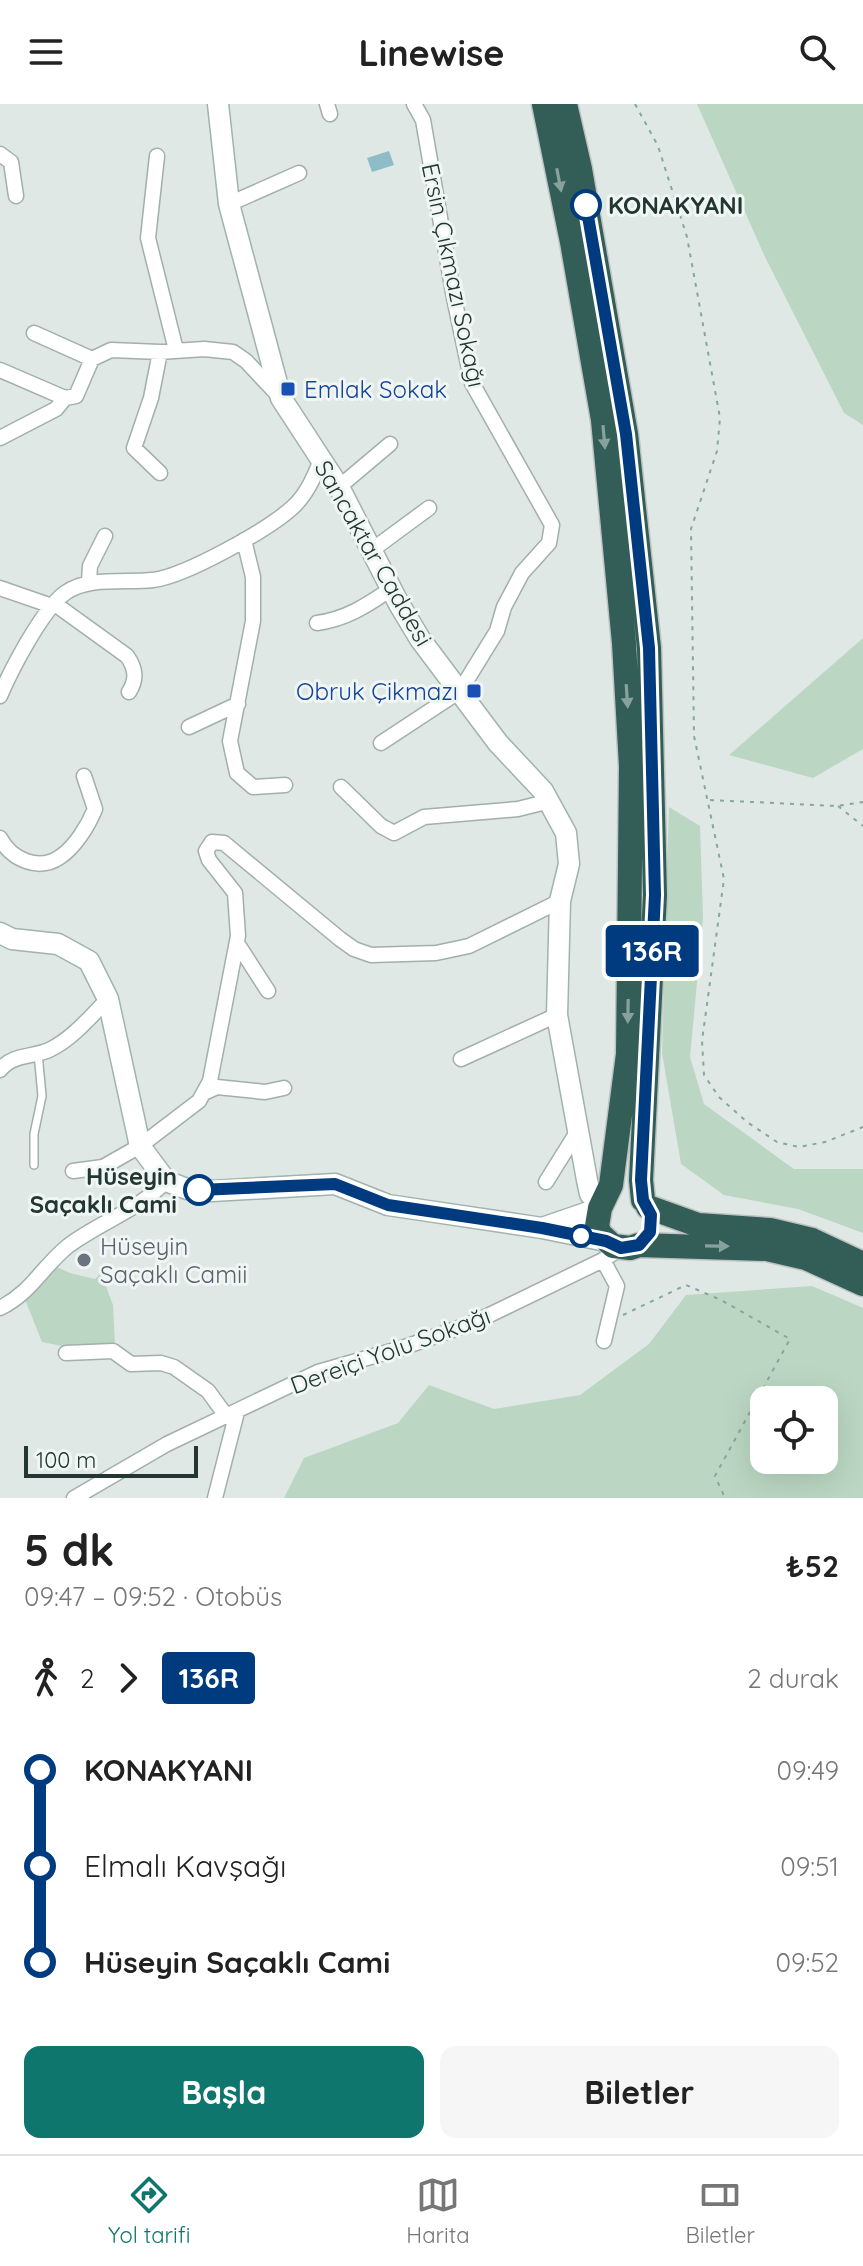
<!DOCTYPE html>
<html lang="tr">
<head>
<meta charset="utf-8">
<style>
	body { margin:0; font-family:Quicksand,sans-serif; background:#f6f6f6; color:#222; height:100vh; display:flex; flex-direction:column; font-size:30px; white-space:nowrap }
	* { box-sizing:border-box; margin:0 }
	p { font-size:26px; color:#767676 }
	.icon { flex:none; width:44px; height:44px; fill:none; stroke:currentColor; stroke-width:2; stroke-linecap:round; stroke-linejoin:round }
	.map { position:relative; height:1394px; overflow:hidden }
	.sheet { display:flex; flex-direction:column; background:#fff; flex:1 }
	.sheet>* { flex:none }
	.badge { padding:0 16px; border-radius:6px; font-size:28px; line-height:52px }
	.buttons { position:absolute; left:750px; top:1282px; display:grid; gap:16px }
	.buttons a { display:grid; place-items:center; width:88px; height:88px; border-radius:16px; background:#fff; box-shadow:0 8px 32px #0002; font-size:40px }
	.scale { position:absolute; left:24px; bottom:20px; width:174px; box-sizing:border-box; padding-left:8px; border:4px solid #233632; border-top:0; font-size:22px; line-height:28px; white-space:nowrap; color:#233632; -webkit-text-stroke:6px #eff6f3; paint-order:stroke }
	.map>.badge { position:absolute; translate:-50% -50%; box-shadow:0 0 0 4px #fff }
	.legs { display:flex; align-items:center; gap:12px; height:88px; padding:0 24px; font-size:26px }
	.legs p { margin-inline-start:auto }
	.summary { display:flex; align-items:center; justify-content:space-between; height:136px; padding:0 24px }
	h1 { font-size:44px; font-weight:700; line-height:60px }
	.action { display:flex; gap:16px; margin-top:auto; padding:16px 24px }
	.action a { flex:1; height:92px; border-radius:16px; background:#0f766e; color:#fff; font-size:32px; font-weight:700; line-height:92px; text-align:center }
	.action a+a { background:#f6f6f6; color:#222 }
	ul { padding:0 24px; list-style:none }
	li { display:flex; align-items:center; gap:28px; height:96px; font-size:30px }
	li i { display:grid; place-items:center; width:12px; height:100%; margin:0 10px; background:currentColor }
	li i::after { content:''; width:20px; height:20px; margin:-10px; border:6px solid; border-radius:50%; background:#fff }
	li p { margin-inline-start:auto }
	li:first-child i { background:linear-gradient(#0000 50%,currentColor 0) }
	li:last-child i { background:linear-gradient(currentColor 50%,#0000 0) }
	header { display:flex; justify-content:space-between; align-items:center; height:104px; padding:0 24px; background:#fff; font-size:36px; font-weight:700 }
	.dock { display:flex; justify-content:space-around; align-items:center; height:112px; border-top:2px solid #e0e0e0; background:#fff; font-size:22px; color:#767676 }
	.dock a { display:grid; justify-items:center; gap:4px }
	.dock .on { color:#0f766e }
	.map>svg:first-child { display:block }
	.green { fill:#bbd7c3; fill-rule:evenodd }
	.water { fill:#8ebcc7 }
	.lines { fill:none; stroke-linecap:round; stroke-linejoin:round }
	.lane-casing { stroke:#a3afac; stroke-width:10 }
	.street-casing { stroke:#a3afac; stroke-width:17 }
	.secondary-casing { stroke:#a0b3ad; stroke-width:23 }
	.highway-casing { stroke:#bdc3c2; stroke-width:27 }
	.path { stroke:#84a89e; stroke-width:2; stroke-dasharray:4 6; stroke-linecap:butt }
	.lane { stroke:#fff; stroke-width:7 }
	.street { stroke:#fff; stroke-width:14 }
	.secondary { stroke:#fff; stroke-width:20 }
	.highway { stroke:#325e57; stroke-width:24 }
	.oneway { fill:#87a29d }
	.line-1-casing { stroke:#fff; stroke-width:18 }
	.line-1 { stroke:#003b80; stroke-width:12 }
	.stop-1-dot { fill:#fff; stroke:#003b80; stroke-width:4 }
	.transit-dot { fill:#1a4fb4; stroke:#eff6f3; stroke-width:3 }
	.worship-dot { fill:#6b7280; stroke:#eff6f3; stroke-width:3 }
	.labels { text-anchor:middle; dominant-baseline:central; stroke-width:6; stroke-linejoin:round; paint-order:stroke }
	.stop-label { font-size:24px; font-weight:bold; fill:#233632; stroke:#eff6f3; text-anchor:start }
	.street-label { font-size:24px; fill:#233632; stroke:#eff6f3 }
	.transit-label { font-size:24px; fill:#164399; stroke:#eff6f3; text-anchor:start }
	.worship-label { font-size:24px; fill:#5b616d; stroke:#eff6f3; text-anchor:start }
</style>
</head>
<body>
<header><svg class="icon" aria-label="menu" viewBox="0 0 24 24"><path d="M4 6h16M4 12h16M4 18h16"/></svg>Linewise<svg class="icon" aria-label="search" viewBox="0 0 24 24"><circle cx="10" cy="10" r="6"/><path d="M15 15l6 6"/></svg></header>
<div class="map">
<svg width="863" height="1394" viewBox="0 0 863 1394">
	<rect width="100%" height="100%" fill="#dfe8e5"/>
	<path class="green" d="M 697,0 L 863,0 L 863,321 L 844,309 L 765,153 Z
		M 863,534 L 863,645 L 813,674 L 729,651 Z
		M 669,703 L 700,722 L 703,814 L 690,953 L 704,1000 L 794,1065 L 863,1065 L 863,1129 L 798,1105 L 724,1091 L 681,1060 L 662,949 Z
		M 52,1161 L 70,1169 L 95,1175 L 101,1169 L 113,1201 L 115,1240 L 62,1242 L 42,1238 L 24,1193 Z
		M 812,1182 L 863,1204 L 863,1394 L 284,1394 L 304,1354 L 398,1319 L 429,1281 L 494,1305 L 580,1291 L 649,1240 L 686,1191 ZM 764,1296 L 824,1296 L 824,1356 L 764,1356 Z"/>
	<path class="water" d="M 389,47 L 394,61 L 372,68 L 367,54 Z"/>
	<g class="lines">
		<g class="lane-casing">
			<path id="lane" d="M 34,1061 L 34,1030 L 42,992 L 38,949"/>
		</g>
		<g class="street-casing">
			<path id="street" d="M 327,0 L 330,10
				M 0,50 L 11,58 L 16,92
				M 157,52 L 148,134 L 176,246
				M 229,100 L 299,69
				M 34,229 L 92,255
				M 0,266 L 65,294
				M 0,334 L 56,305 L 65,294 L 76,292 L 92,255 L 111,246 L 160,248 L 204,245 L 233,248 L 246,257 L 278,291
				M 160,369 L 134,344 L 151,294 L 160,248
				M 339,383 L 390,340
				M 244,436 L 253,473 L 253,517 L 230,637 L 237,669 L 253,683 L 285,681
				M 372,446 L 429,404
				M 89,477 L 90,462 L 105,432
				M 0,484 L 52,502
				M 55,500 L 127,552 C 136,565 137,575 129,588
				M 317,519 C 347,515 367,501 391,485
				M 0,592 C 11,566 42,506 65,489 C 89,472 124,479 153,476 C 186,472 269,425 293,403 C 307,390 314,373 321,356
				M 189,623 L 238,600
				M 381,639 L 460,587 L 497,527 L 504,503 L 522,469 L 549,439 L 552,421 L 472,279 L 454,194 L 423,16 L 414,0
				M 341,683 L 381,722 L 394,729 L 424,713 L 518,705 L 550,697
				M 0,734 C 11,755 38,768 60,753 C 75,743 88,722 95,705 L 84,672
				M 237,839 L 268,887
				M 461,955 L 557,911
				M 0,966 C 13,949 34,954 51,945 C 73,934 91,912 108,895
				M 204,989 L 217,983 L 265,988 L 284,984
				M 73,1067 L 103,1063 L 140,1042 L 199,997 L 210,977 L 238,832 L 235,789 L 209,756 L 206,747 L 212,738 L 224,739 L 340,835 L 354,845 L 371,851 L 436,849 L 469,842 L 560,797
				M 546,1078 L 579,1025
				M 603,1156 L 617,1182 L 604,1237
				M 0,1204 C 32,1188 42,1163 68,1142 C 100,1118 139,1106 166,1077
				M 66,1249 L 113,1247 L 131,1260 L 161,1259 L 174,1263 L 208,1287 L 227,1313
				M 74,1394 L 167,1340 L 318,1268 L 402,1244 L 475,1218 L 603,1156 L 621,1144
				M 215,1394 L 237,1308"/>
		</g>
		<g class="secondary-casing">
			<path id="secondary" d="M 218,0 L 229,100 L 281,294 L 339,383 L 399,500 L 420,535 L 498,639 L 543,687 L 566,729 L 569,760 L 560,797 L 557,911 L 587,1076 L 590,1090 L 602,1102
				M 0,829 L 12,835 L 58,840 L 89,857 L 108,895 L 140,1042 L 166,1077 L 187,1085 L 212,1087 L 335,1080 L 388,1101 L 542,1124 L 606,1137
				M 542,1124 L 600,1104"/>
		</g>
		<g class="highway-casing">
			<path id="highway" d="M 544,0 L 572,138 L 603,316 L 624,539 L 631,662 L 628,950 L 611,1081 L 600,1104 L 597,1122 L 600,1130 L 613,1142 L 630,1144 L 639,1141 L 767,1145 L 806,1154 L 863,1180
				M 565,0 L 580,65 L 626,330 L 649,544 L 655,791 L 641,1076 L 643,1096
				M 648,1103 L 698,1121 L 770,1126 L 812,1136 L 863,1160"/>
		</g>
		<path class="path" d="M 635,0 L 658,42 L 687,133 L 720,314 L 717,347 L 691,425 L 694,632 L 724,775 L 702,937 L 704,971 L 719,993 L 747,1018 L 777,1038 L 799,1043 L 825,1038 L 863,1023
			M 710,696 L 837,702 L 863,698
			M 838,702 L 863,722
			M 623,1211 L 686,1181 L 721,1196 L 790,1235 L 715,1372 L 725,1394"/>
		<use href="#lane" class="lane"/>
		<use href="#street" class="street"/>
		<use href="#secondary" class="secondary"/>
		<use href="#highway" class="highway"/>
	</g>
	<defs><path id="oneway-solid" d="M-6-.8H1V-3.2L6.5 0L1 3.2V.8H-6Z" transform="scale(2)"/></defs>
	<g class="oneway">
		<use href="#oneway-solid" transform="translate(559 76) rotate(79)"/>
		<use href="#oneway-solid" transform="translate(604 333) rotate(85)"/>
		<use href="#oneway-solid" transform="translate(627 592) rotate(86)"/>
		<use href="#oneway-solid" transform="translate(628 907) rotate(91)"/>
		<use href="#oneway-solid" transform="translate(717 1142) rotate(1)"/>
	</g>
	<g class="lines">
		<g class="line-1-casing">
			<path id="line-1" d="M 199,1086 L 335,1080 L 388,1101 L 542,1124 L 606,1137 L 621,1144 L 639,1141 L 650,1128 L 651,1111 L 643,1096 L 641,1076 L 655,791 L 649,544 L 626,330 L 586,101"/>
		</g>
		<use href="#line-1" class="line-1"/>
	</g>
	<g class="stop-1-dot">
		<circle cx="586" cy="101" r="14"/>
		<circle cx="199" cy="1086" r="14"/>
		<circle cx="581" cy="1132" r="10"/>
	</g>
	<g class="transit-dot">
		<rect x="280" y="277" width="16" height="16" rx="4"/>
		<rect x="466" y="579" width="16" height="16" rx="4"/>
	</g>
	<circle class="worship-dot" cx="84" cy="1156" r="8"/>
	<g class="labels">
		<g class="stop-label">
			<text x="608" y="101">KONAKYANI</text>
			<text x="177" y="1072" text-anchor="end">Hüseyin<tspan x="177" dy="28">Saçaklı Cami</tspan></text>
		</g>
		<g class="street-label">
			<text transform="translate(454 171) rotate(78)">Ersin Çıkmazı Sokağı</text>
			<text transform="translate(374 449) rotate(60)">Sancaktar Caddesi</text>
			<text transform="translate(390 1246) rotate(-20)">Dereiçi Yolu Sokağı</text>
		</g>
		<g class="transit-label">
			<text x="304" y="285">Emlak Sokak</text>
			<text x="458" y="587" text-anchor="end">Obruk Çikmazı</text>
		</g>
		<g class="worship-label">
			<text x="100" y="1142">Hüseyin<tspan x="100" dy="28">Saçaklı Camii</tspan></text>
		</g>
	</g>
</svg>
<div class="buttons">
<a><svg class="icon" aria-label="locate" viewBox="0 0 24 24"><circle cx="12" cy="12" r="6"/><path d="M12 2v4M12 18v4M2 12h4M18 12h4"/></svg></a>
</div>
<div class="scale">100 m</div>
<b class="badge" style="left:652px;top:847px;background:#003b80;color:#fff">136R</b>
</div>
<section class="sheet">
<div class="summary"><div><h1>5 dk</h1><p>09:47 – 09:52 · Otobüs</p></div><b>₺52</b></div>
<div class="legs"><svg class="icon" aria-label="walk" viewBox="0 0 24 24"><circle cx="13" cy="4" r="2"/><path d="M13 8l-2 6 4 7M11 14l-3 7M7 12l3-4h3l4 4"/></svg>2<svg class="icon" aria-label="forward" viewBox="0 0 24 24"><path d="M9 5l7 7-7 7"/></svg><b class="badge" style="background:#003b80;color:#fff">136R</b><p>2 durak</p></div>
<ul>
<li><i style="color:#003b80"></i><b>KONAKYANI</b><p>09:49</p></li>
<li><i style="color:#003b80"></i><span>Elmalı Kavşağı</span><p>09:51</p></li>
<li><i style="color:#003b80"></i><b>Hüseyin Saçaklı Cami</b><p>09:52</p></li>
</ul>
<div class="action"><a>Başla</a><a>Biletler</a></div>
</section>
<nav class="dock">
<a class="on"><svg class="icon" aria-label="directions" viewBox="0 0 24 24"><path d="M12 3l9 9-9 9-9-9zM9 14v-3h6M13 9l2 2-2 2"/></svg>Yol tarifi</a>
<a><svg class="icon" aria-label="map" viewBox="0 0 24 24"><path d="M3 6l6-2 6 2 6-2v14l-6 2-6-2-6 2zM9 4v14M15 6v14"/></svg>Harita</a>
<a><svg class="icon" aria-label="tickets" viewBox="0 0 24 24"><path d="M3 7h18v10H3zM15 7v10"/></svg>Biletler</a>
</nav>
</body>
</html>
